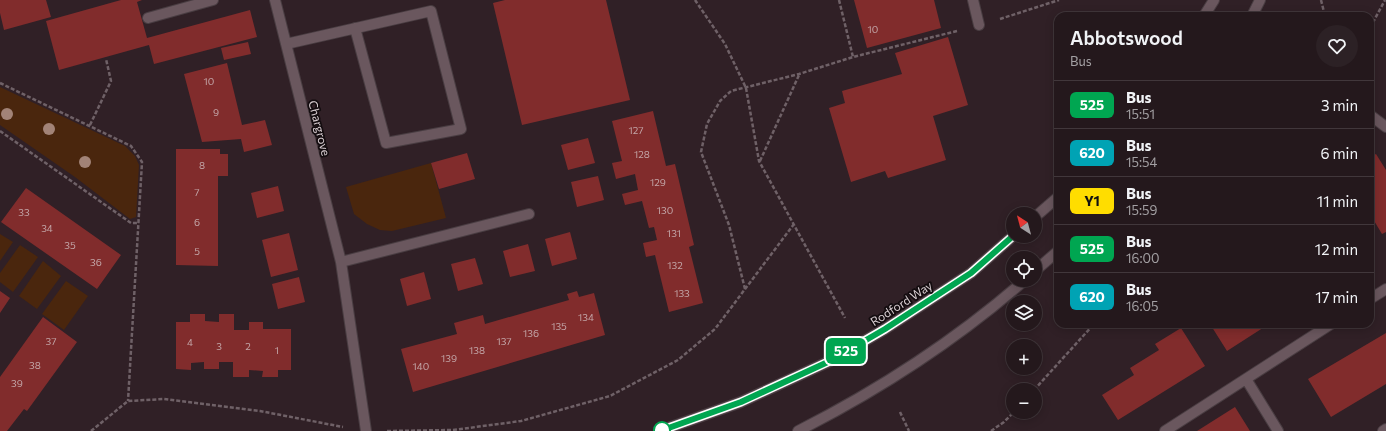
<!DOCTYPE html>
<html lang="en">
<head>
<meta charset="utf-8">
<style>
	body { margin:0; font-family:Commissioner,sans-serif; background:#2c2125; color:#f1f3f6; height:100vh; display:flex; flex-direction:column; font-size:15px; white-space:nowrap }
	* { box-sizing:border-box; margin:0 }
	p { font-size:13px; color:#a3a0a3 }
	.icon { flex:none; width:22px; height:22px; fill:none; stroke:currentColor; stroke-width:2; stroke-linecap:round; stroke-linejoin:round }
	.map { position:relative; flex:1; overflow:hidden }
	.drawer { position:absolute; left:1054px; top:12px; width:320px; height:316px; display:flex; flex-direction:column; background:#24181c; border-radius:12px; box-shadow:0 2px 10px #0003,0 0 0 1px #41373b }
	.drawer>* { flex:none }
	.badge { padding:0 8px; border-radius:6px; font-size:14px; line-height:26px }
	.needle { width:26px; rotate:324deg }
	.controls { position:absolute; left:1006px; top:207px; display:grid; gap:8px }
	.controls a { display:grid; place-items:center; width:36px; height:36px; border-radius:50%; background:#24181c; box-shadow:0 2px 10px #0003,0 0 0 1px #41373b; font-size:20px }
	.map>.badge { position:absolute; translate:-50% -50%; box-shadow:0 0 0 2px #fff }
	.round { display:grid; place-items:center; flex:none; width:42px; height:42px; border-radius:21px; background:#2c2125 }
	.headline { display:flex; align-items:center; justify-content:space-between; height:68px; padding:0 16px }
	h1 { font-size:19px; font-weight:600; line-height:30px }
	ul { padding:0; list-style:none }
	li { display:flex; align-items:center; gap:12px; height:48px; padding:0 16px; border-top:1px solid #41373b }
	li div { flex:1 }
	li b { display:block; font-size:15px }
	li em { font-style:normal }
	li .badge { min-width:44px; font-weight:700; text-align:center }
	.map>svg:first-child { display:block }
	.green { fill:#4a260d }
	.building { fill:#812c2c }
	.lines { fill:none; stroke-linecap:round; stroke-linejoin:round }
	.minor-casing { stroke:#493d42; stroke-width:12 }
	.path { stroke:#6f6167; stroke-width:2.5; stroke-dasharray:4 2; stroke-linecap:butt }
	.minor { stroke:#6a575e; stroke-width:10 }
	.tree { fill:#a28377 }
	.line-casing { stroke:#fff; stroke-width:9 }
	.line { stroke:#00a651; stroke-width:6 }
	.stop-dot { fill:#fff; stroke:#00a651; stroke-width:2 }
	.labels { text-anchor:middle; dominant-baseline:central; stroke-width:3.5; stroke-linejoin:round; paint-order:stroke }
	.number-label { font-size:10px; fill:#c3a6a8 }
	.street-label { font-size:12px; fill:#d9ced2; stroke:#130c0f }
</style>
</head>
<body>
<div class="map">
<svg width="1386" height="431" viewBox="0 0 1386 431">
	<rect width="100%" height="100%" fill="#302026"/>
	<path class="green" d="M 0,87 L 125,146 L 135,156 L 139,165 L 136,217 L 130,219 L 75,177 L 0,125 Z
		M 431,163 L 446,218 L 392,231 L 380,230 L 367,224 L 354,214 L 346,187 Z
		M 0,234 L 13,242 L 0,261 Z
		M 20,245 L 38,257 L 13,292 L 0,282 L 0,273 Z
		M 43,261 L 61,276 L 37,309 L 19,296 Z
		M 66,281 L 88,296 L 64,330 L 42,314 Z"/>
	<path class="building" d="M 0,0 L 46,0 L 51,17 L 4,30 L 0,13 Z
		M 121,0 L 142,0 L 137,2 L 147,38 L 250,10 L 257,37 L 154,64 L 149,45 L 59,70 L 46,21 Z
		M 505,0 L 606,0 L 630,100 L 522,125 L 493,3 Z
		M 854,0 L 934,0 L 941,28 L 867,48 Z
		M 948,37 L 968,105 L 933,116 L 946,160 L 888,178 L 885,171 L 851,182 L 829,108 L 845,103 L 842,91 L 902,74 L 895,53 Z
		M 248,42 L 251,54 L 224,60 L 221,48 Z
		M 227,63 L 242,125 L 265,120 L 272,145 L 244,152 L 241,139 L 202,142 L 184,74 Z
		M 653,111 L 666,166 L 675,164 L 694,245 L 689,247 L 703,303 L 669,312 L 655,255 L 646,257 L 643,243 L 657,240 L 654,227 L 649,228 L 642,201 L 625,205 L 622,194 L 638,190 L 635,174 L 616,179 L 612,163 L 622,161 L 612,121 Z
		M 588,138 L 595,163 L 568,170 L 561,145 Z
		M 176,149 L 220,149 L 220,154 L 228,154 L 228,176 L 218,176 L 218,266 L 176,265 Z
		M 467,153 L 475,179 L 439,189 L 431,163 Z
		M 1376,154 L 1386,170 L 1386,232 L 1382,234 L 1370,214 L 1370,204 L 1372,202 L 1370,199 L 1370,157 Z
		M 598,176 L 604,200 L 577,207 L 571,182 Z
		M 278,186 L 284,211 L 257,218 L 251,193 Z
		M 26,188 L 121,255 L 97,289 L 1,222 Z
		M 570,232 L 577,259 L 552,266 L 545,239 Z
		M 289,233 L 298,270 L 271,277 L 262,240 Z
		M 528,244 L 535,271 L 510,277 L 503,251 Z
		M 475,258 L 483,284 L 458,291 L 451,264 Z
		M 424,272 L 431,299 L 407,306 L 400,279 Z
		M 299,277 L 305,302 L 278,309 L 272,284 Z
		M 0,291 L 10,298 L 0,313 Z
		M 577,291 L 579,297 L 594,293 L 605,335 L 413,392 L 401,349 L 457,334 L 454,323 L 483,315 L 485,324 L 569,300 L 567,294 Z
		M 190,314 L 205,314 L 205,321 L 219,322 L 219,314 L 234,314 L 234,330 L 249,330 L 249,322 L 263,322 L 263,329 L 291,329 L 291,370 L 278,370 L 278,377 L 262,377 L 263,371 L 249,370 L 249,377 L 233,377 L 233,362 L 219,362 L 219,369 L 204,369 L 204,362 L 191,363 L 191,370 L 176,369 L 176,322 L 190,322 Z
		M 43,317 L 77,342 L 27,411 L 24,409 L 7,431 L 0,431 L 0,377 Z
		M 1210,324 L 1269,324 L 1227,351 Z
		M 1181,328 L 1205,366 L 1118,420 L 1102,395 L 1134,375 L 1130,368 L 1159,350 L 1155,344 Z
		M 1386,333 L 1386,384 L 1331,417 L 1308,379 Z
		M 1235,407 L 1250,431 L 1197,431 Z"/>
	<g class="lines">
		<g class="minor-casing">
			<path id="minor" d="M 275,0 L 341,262 L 366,431
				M 973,0 L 979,25
				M 1204,16 L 1214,0
				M 1252,16 L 1260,0
				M 148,18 L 213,0
				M 286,44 L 431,11 L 461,129 L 386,143 L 355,28
				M 1370,115 L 1386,127
				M 1035,217 L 1058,197
				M 341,262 L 529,214
				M 1035,271 L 1058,251
				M 1370,299 L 1386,289
				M 1246,379 L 1278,431
				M 660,431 L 741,402 L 830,361 L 885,329 L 971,273 L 1013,236
				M 798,431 C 879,390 956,340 1025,280
				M 1165,431 L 1331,324
				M 1383,431 L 1386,429"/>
		</g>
		<path class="path" d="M 695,0 L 725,44 L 746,88 L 759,161 L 845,318
			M 839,0 L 853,57
			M 1321,0 L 1325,16
			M 1000,19 L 1059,0
			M 1370,28 L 1385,0
			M 0,83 L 131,146 L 142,162 L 128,401
			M 90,125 L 111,81 L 106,59
			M 0,131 L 131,223 L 139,223
			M 760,161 L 799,75
			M 745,289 L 729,225 L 701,152 L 707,124 L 720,101 L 731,91 L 799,74 L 853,57 L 957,31
			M 1034,390 L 1094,324
			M 900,412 L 909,431
			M 91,431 L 128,401 L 164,399 L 260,411 L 343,427
			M 387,431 L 453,430 L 521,421 L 610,396 L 678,360 L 715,329 L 794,224
			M 991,431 L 1004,422 L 1014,412"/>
		<use href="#minor" class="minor"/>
	</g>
	<g class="tree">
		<circle cx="7" cy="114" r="6"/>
		<circle cx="49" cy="129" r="6"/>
		<circle cx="85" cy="162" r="6"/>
	</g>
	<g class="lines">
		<g class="line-casing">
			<path id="line" d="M 660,431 L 741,402 L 830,361 L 885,329 L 971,273 L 1013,236"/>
		</g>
		<use href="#line" class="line"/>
	</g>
	<circle class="stop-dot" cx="662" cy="430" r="8"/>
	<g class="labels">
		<g class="number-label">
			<text x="873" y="29">10</text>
			<text x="209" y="81">10</text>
			<text x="216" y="112">9</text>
			<text x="636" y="130">127</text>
			<text x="642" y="154">128</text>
			<text x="202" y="165">8</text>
			<text x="658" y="182">129</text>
			<text x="197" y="192">7</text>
			<text x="665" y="210">130</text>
			<text x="24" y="212">33</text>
			<text x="197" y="222">6</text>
			<text x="47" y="228">34</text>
			<text x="674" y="233">131</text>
			<text x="70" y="245">35</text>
			<text x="197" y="251">5</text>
			<text x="96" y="262">36</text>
			<text x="675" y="265">132</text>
			<text x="682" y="293">133</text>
			<text x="586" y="317">134</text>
			<text x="559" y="326">135</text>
			<text x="531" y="333">136</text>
			<text x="51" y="341">37</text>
			<text x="504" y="341">137</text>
			<text x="190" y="342">4</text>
			<text x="219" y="346">3</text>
			<text x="248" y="346">2</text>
			<text x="277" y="350">1</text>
			<text x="477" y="350">138</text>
			<text x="449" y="358">139</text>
			<text x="35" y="365">38</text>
			<text x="421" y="366">140</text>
			<text x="17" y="383">39</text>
		</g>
		<g class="street-label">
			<text transform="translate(320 128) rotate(76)">Chargrove</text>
			<text transform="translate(901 303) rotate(-33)">Rodford Way</text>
		</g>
	</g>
</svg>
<div class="controls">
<a><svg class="needle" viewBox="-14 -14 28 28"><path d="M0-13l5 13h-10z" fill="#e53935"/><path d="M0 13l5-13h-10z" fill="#a3a0a3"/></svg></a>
<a><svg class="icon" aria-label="locate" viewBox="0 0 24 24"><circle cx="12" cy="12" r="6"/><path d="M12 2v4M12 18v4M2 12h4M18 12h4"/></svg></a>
<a><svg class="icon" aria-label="layers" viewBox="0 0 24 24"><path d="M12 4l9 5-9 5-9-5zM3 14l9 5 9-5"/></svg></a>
<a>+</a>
<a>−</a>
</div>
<b class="badge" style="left:846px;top:351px;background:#00a651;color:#fff">525</b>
<section class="drawer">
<div class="headline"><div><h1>Abbotswood</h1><p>Bus</p></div><a class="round"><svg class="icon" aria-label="heart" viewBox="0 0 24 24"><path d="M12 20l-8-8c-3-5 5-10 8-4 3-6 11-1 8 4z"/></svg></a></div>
<ul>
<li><span class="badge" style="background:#00a651;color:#fff">525</span><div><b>Bus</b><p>15:51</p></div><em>3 min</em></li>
<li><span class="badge" style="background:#00a3b4;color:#fff">620</span><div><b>Bus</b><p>15:54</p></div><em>6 min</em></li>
<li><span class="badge" style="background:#fd0;color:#111">Y1</span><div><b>Bus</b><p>15:59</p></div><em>11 min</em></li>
<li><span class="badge" style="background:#00a651;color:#fff">525</span><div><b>Bus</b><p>16:00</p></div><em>12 min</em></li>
<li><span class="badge" style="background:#00a3b4;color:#fff">620</span><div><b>Bus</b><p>16:05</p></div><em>17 min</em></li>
</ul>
</section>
</div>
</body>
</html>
